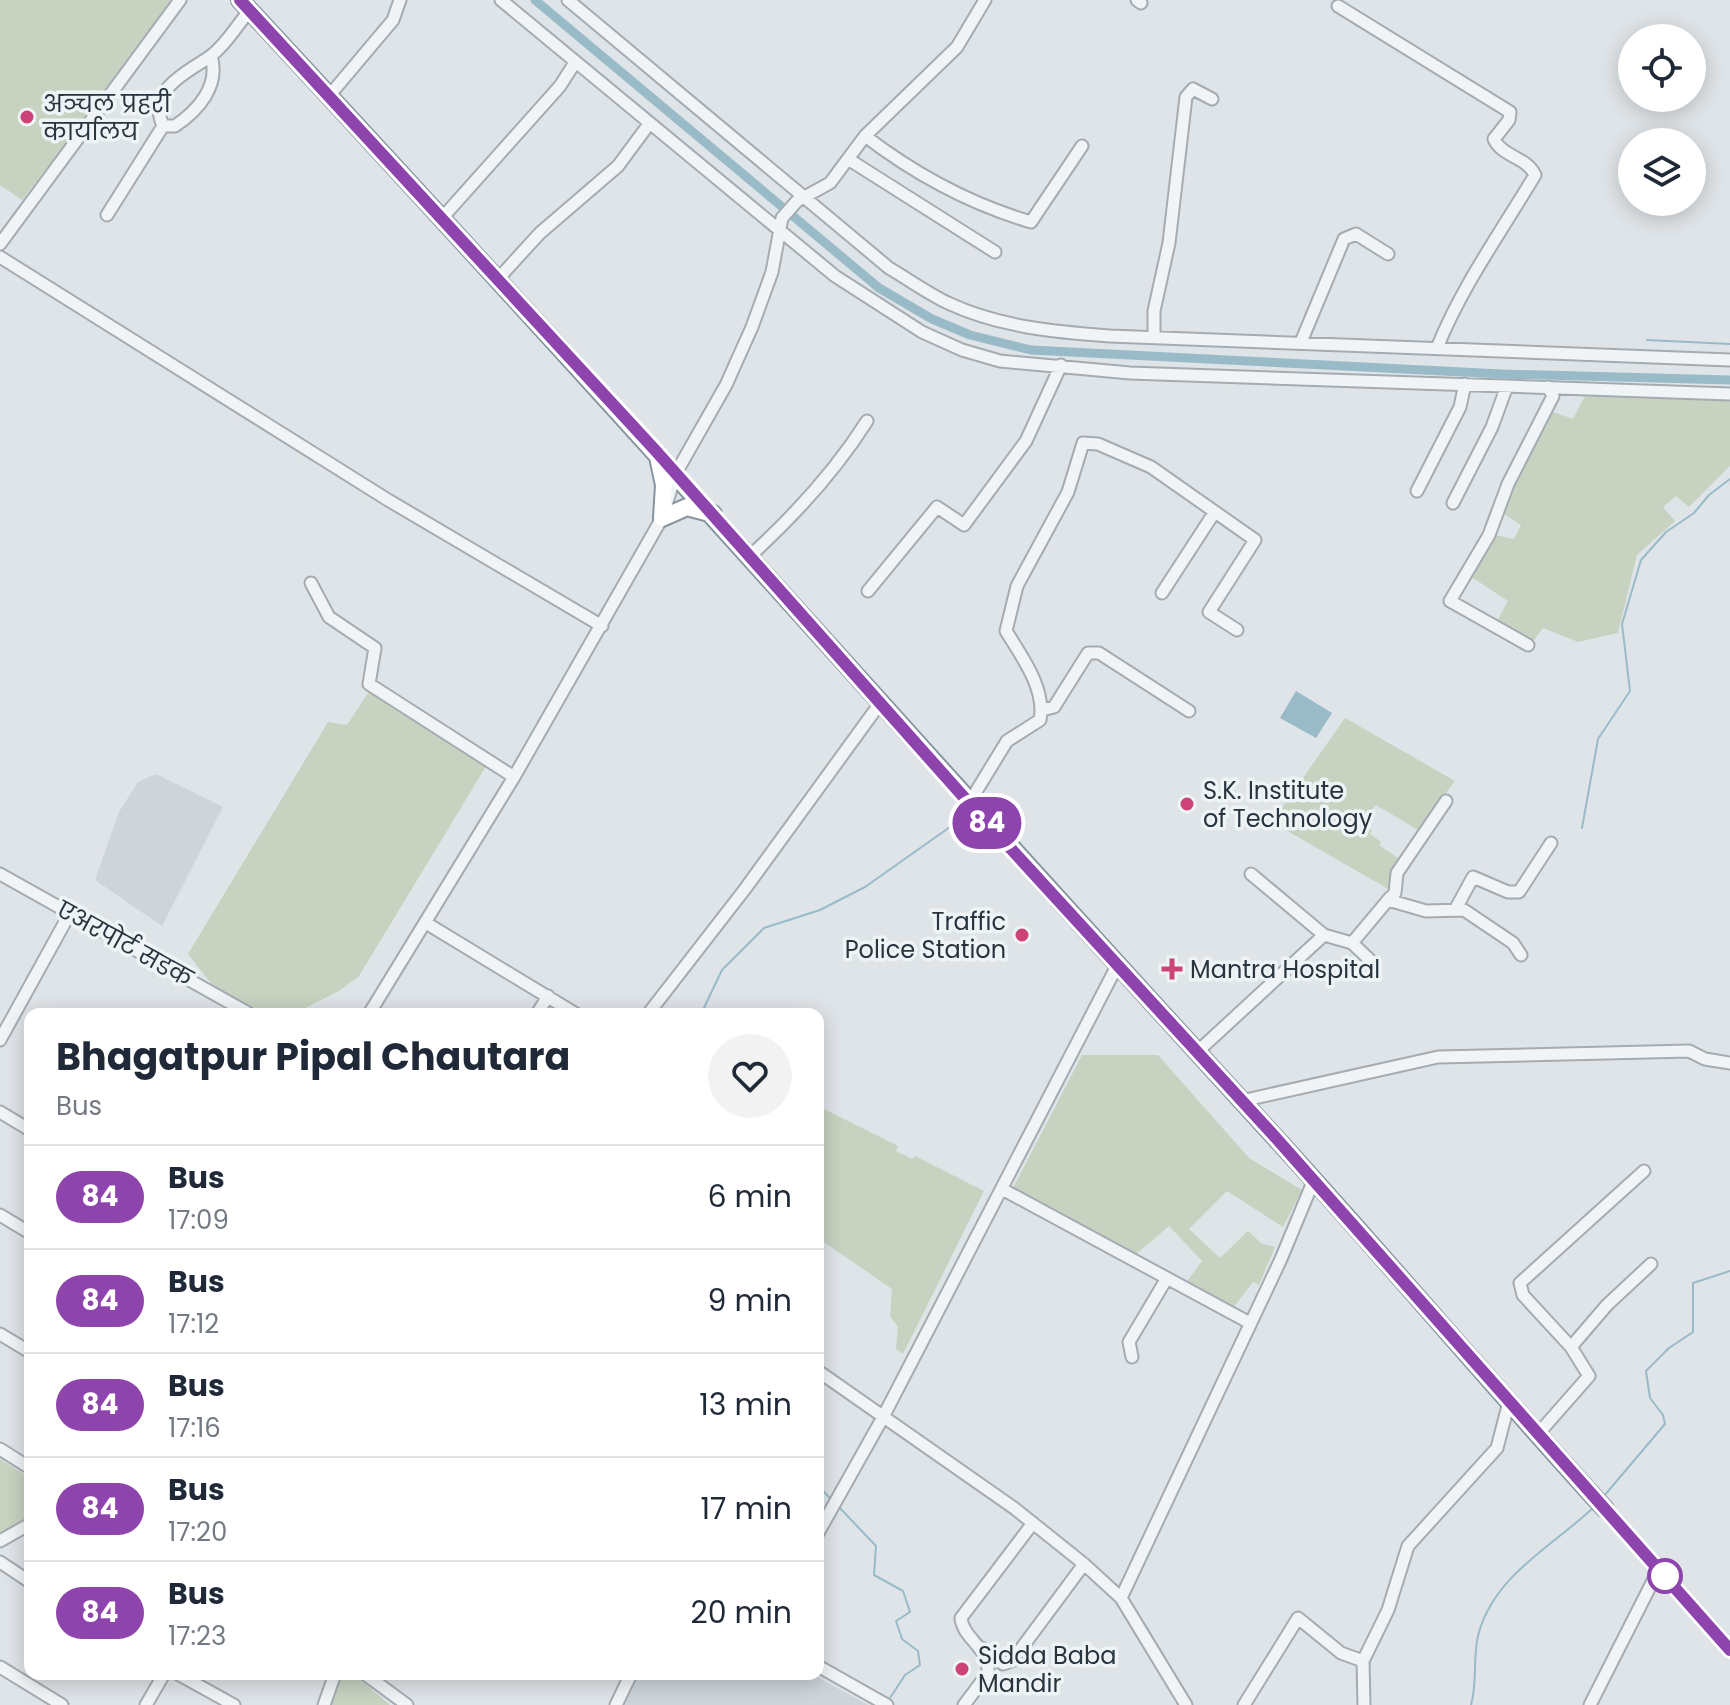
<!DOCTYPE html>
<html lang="en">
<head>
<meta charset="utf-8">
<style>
	body { margin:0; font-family:Poppins,"Noto Sans Devanagari",sans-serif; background:#f2f2f3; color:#1f2937; height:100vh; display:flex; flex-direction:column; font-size:30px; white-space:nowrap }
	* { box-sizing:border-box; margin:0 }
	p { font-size:26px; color:#747a83 }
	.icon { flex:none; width:44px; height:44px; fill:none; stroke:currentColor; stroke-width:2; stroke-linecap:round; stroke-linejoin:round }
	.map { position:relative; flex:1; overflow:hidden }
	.side { position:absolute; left:24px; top:1008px; width:800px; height:672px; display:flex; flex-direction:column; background:#fff; border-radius:16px; box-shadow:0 4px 20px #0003 }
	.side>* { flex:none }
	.badge { padding:0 16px; border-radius:26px; font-size:28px; line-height:52px }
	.fabs { position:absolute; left:1618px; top:24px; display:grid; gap:16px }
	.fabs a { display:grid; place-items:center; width:88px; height:88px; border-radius:50%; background:#fff; box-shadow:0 4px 20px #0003; font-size:40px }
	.map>.badge { position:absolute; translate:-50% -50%; box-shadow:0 0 0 4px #fff }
	.round { display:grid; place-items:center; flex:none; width:84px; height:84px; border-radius:42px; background:#f2f2f3 }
	.head { display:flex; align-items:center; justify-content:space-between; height:136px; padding:0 32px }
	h1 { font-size:38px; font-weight:700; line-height:60px }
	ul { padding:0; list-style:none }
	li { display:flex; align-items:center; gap:24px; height:104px; padding:0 32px; border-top:2px solid #e0e1e3 }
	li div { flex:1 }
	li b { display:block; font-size:30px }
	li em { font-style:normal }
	li .badge { min-width:88px; font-weight:700; text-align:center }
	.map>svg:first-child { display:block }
	.built { fill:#cdd4da }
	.green { fill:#c8d2c0 }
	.water { fill:#99bbc8 }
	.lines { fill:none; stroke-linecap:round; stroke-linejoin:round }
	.stream { stroke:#99bbc8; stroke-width:2 }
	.canal { stroke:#99bbc8; stroke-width:9 }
	.minor-casing { stroke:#a4acb2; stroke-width:15 }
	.major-casing { stroke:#9eabb4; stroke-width:18 }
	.highway-casing { stroke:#86959f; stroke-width:20 }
	.minor { stroke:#f1f4f6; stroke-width:11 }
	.major { stroke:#fff; stroke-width:14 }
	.highway { stroke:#fff; stroke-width:16 }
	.line-casing { stroke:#fff; stroke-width:18 }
	.line { stroke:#8e44ad; stroke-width:12 }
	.poi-dot { fill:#cd4377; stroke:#eef3f6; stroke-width:3 }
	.stop-dot { fill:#fff; stroke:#8e44ad; stroke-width:4 }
	.labels { text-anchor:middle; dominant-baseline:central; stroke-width:7; stroke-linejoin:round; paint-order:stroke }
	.poi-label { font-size:24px; fill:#28353f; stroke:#eef3f6; text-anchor:start }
	.street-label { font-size:24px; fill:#28353f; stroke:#eef3f6 }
</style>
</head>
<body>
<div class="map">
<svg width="1730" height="1705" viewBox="0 0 1730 1705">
	<rect width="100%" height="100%" fill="#dfe4e8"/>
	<path class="built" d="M 156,774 L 223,807 L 162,926 L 95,880 L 119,812 L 138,782 Z
		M 638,1674 L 812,1674 L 868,1705 L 623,1705 Z"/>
	<path class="green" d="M 0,0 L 175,0 L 22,200 L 0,185 Z
		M 1587,392 L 1730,398 L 1730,466 L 1689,507 L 1676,496 L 1663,507 L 1675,521 L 1637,555 L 1618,633 L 1578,642 L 1543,628 L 1531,644 L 1496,623 L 1508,601 L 1470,576 L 1495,535 L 1514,539 L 1521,525 L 1503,513 L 1548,410 L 1573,419 Z
		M 370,690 L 488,763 L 359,976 L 339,991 L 293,1014 L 269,1014 L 217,991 L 188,954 L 328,722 L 347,725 Z
		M 1345,718 L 1455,781 L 1418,830 L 1376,805 L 1361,823 L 1372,830 L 1370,834 L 1381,842 L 1379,845 L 1398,858 L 1390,890 L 1277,825 L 1281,809 Z
		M 1082,1055 L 1158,1055 L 1249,1158 L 1302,1190 L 1283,1227 L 1227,1191 L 1189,1229 L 1220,1258 L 1248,1231 L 1261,1243 L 1275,1247 L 1259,1285 L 1253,1282 L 1233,1308 L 1186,1283 L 1202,1261 L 1169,1226 L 1134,1256 L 1013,1188 Z
		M 818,1106 L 898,1146 L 896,1151 L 912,1159 L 915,1156 L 984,1191 L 903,1354 L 896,1349 L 898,1327 L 890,1316 L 892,1289 L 818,1238 Z
		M 0,1459 L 30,1478 L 30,1521 L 0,1538 Z
		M 343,1674 L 354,1674 L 390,1705 L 331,1705 Z"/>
	<path class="water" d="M 1296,691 L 1332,713 L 1316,738 L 1280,718 Z"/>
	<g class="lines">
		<path class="stream" d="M 1647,340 L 1730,344
			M 1582,828 L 1598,739 L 1630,691 L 1622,624 L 1641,560 L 1666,532 L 1694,513 L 1709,495 L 1730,479
			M 701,1014 L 722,970 L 764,928 L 820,910 L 865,887 L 950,827
			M 818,1486 L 831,1499
			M 1604,1496 L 1665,1424 L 1663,1415 L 1650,1398 L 1646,1371 L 1669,1348 L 1693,1332 L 1693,1283 L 1730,1271
			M 839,1507 L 876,1546 L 874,1575 L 903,1591 L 910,1612 L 896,1621 L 902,1639 L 918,1651 L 920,1665 L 905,1675 L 888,1701
			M 1471,1705 C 1478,1681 1472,1655 1479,1632 C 1496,1574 1553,1546 1594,1507"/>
		<path class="canal" d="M 535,0 L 879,288 L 932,319 L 970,335 L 1031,350 L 1502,374 L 1730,380"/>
		<g class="minor-casing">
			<path id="minor" d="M 501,0 L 835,276 L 922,332 L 962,350 L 1000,361 L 1130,373 L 1730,394
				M 568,0 L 889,268 C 908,279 927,293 948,303 C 999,327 1055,332 1110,336 L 1730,360
				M 1137,0 L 1141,3
				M 1338,6 L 1510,112 L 1509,120 L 1494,139 C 1502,157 1527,157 1535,175 C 1501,232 1462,286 1437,348
				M 329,96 L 393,20 L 400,0
				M 163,126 L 175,126 C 199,110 220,85 211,56
				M 865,136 C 916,175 970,204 1031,222 L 1082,146
				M 848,159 L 995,252
				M 107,215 L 163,126 C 146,87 193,70 212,55 C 227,43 238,24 250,10
				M 443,217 L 560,86 L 574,64
				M 0,244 L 180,0
				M 0,257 L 388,500 L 602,626
				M 497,280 L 540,233 L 618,166 L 649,124
				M 1154,337 L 1154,311 L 1169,243 L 1186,97 L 1193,89 L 1212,99
				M 1301,342 L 1344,239 L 1356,234 L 1388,254
				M 1417,491 L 1460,407 L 1465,384
				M 1453,503 L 1492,427 L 1507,386
				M 750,556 C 795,515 834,473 867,421
				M 311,583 L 329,617 L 375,648 L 369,684 L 514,777
				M 868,591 L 937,507 L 964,525 L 1026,441 L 1061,365
				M 1162,593 L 1214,513
				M 1528,645 L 1450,601 L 1489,535 L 1508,484 L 1553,396 L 1548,387
				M 1042,710 L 1054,707 L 1088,653 L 1099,653 L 1189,711
				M 969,803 L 1007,741 L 1040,720 C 1046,689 1022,657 1006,631 L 1017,586 L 1068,492 L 1083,443 L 1098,444 L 1151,467 L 1255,540 L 1209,612 L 1237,630
				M 0,874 L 250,1014
				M 1251,874 L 1324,935 L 1352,943 L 1372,962
				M 1388,900 L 1395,893 L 1397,873 L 1446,801
				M 1455,910 L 1473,877 L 1508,892 L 1519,892 L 1551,843
				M 426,923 L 576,1014
				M 1352,943 L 1388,900 L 1426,911 L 1464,910 L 1513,943 L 1521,955
				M 369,1014 L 514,777 L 662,518 L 676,473 L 726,385 L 752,327 L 772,272 L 782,218 L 797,201 L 830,183 L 865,136 L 957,47 L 985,0
				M 537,1014 L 548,996
				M 648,1014 L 745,889 L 881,702
				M 0,1040 L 70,913
				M 1196,1053 L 1324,935
				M 1241,1101 L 1438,1057 L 1689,1051 L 1705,1059 L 1730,1063
				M 0,1112 L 30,1130
				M 1002,1189 L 1250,1323
				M 0,1215 L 30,1233
				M 0,1334 L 30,1352
				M 1571,1347 L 1607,1305 L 1651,1264
				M 1132,1357 L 1129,1342 L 1167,1278
				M 818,1371 L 1014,1508 L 1084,1564 L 1121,1598 L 1186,1705
				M 1538,1434 L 1589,1376 L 1571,1347 L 1523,1295 L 1520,1283 L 1644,1171
				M 0,1449 L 30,1468
				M 818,1533 L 882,1419 L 1118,964
				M 0,1541 L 30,1524
				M 0,1562 L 30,1582
				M 1121,1598 L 1281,1259 L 1313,1182
				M 982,1648 L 1003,1664 L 1012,1661 L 1084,1564
				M 1363,1661 L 1364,1705
				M 818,1666 L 887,1705
				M 0,1667 L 62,1705
				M 178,1674 L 234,1705
				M 365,1674 L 407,1705
				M 146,1705 L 164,1674
				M 324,1705 L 335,1674
				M 616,1705 L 631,1674
				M 964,1705 L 988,1673 C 990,1648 963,1639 961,1618 L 1033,1523
				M 1244,1705 L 1298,1618 L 1341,1653 L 1363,1661 L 1388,1610 L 1408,1546 L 1497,1448 L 1509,1402
				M 1590,1705 L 1659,1569"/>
		</g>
		<g class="major-casing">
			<path id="major" d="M 1605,1509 L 1730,1650"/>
		</g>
		<g class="highway-casing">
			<path id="highway" d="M 240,0 C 588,374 927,757 1272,1134 C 1385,1257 1492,1386 1605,1509
				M 658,457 L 664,485 L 662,518 L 687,507 L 713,514"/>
		</g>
		<use href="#minor" class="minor"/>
		<use href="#major" class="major"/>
		<use href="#highway" class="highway"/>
	</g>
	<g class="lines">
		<g class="line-casing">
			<path id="line" d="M 240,0 L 655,450 L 969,803 L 1276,1138 L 1730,1650"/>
		</g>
		<use href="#line" class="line"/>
	</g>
	<g class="poi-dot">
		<circle cx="27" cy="117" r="8"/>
		<circle cx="1187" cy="804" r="8"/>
		<circle cx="1022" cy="935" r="8"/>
		<path d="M1168 957h8v8h8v8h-8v8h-8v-8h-8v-8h8z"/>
		<circle cx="962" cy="1669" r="8"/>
	</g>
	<circle class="stop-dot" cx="1665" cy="1576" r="16"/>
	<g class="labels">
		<g class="poi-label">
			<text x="43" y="103">अञ्चल प्रहरी<tspan x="43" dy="28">कार्यालय</tspan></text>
			<text x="1203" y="790">S.K. Institute<tspan x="1203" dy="28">of Technology</tspan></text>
			<text x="1006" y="921" text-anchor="end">Traffic<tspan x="1006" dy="28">Police Station</tspan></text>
			<text x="1190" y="969">Mantra Hospital</text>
			<text x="978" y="1655">Sidda Baba<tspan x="978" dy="28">Mandir</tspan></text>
		</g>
		<g class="street-label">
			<text transform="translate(125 944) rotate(29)">एअरपोर्ट सडक</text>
		</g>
	</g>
</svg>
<div class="fabs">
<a><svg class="icon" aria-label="locate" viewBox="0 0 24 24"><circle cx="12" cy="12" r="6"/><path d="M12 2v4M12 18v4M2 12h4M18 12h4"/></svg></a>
<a><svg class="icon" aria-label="layers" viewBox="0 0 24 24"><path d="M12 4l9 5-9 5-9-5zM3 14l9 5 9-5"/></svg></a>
</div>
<b class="badge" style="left:987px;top:823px;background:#8e44ad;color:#fff">84</b>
<section class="side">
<div class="head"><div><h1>Bhagatpur Pipal Chautara</h1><p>Bus</p></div><a class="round"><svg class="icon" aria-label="heart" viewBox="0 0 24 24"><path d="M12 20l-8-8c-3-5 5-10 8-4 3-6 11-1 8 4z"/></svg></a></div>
<ul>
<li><span class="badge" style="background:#8e44ad;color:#fff">84</span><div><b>Bus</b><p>17:09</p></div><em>6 min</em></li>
<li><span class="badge" style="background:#8e44ad;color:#fff">84</span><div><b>Bus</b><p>17:12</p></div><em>9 min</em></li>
<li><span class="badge" style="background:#8e44ad;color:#fff">84</span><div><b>Bus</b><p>17:16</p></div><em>13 min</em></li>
<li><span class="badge" style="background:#8e44ad;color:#fff">84</span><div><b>Bus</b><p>17:20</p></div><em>17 min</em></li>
<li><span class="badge" style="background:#8e44ad;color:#fff">84</span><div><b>Bus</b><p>17:23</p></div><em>20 min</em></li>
</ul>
</section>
</div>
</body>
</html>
